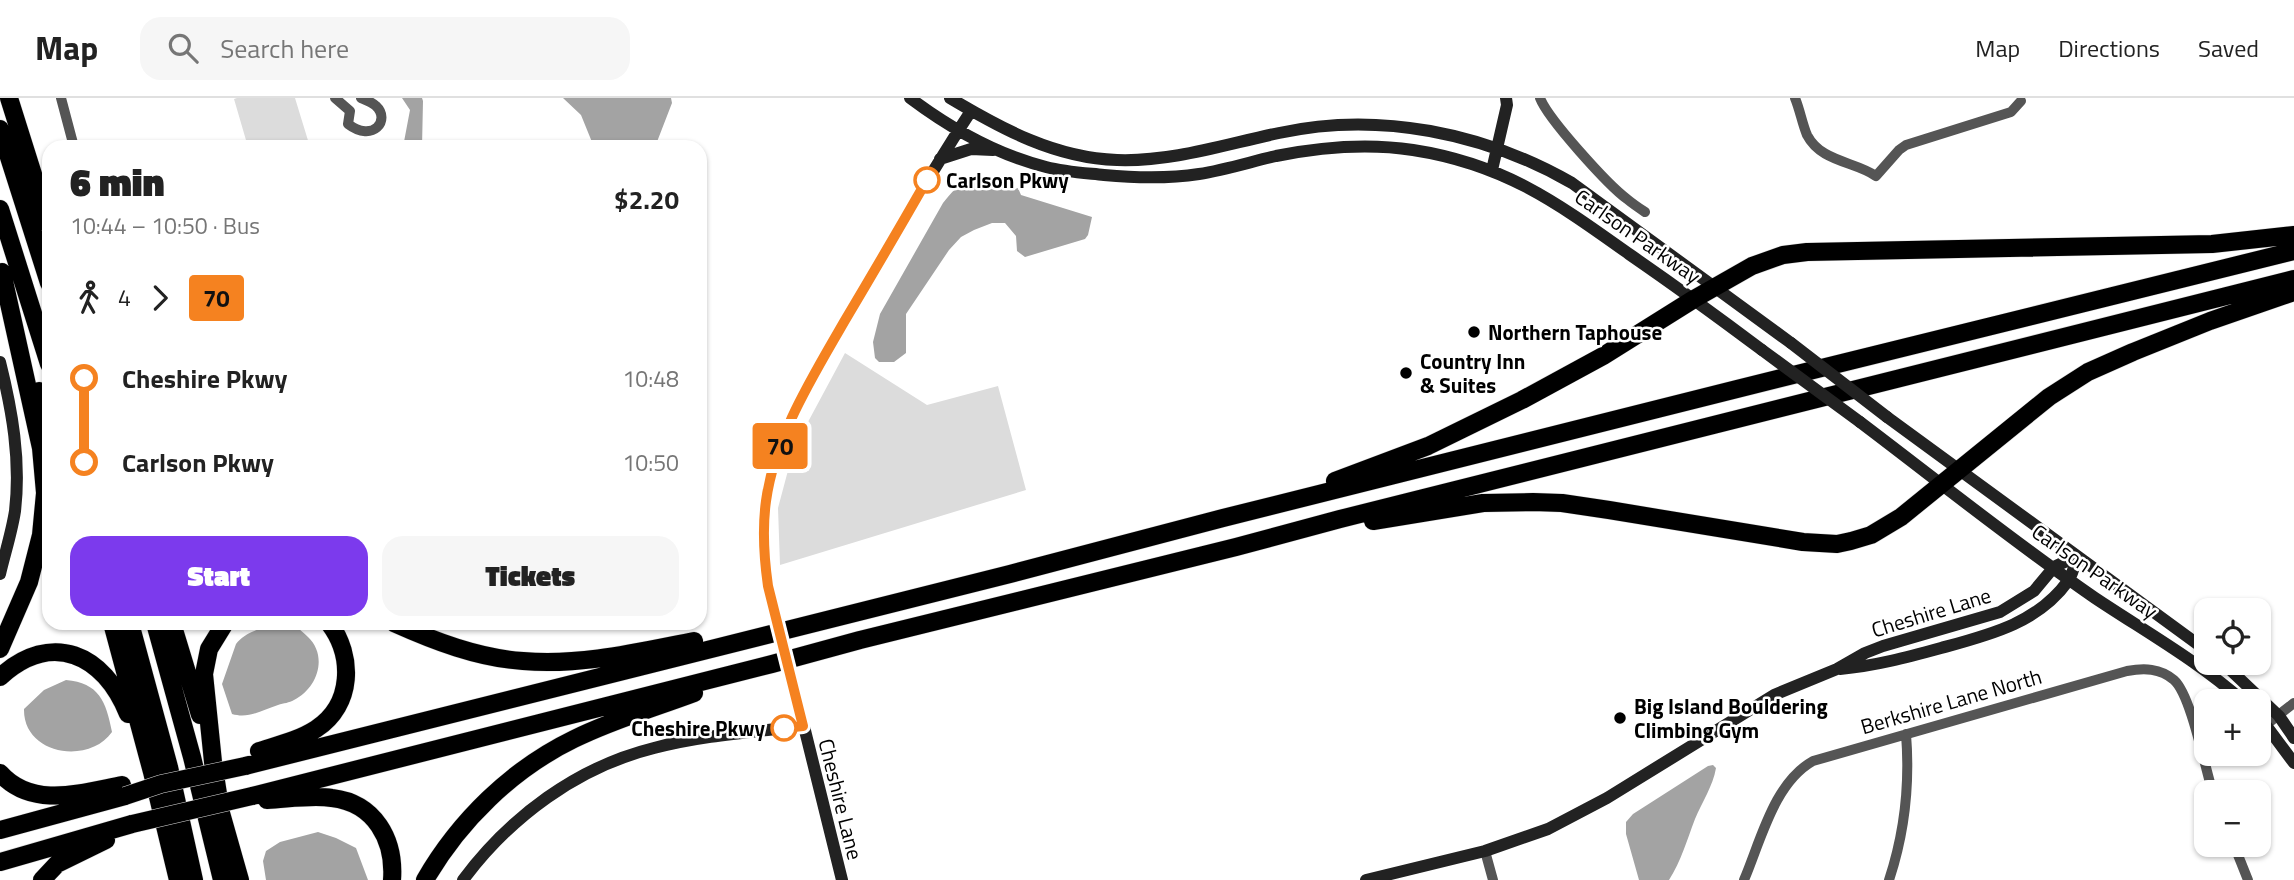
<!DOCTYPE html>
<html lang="en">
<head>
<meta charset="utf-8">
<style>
	body { margin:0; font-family:"Titillium Web",sans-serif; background:#f6f6f6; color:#222; height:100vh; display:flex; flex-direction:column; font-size:26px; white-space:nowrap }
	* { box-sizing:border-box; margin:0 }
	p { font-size:23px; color:#767676 }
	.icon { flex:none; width:38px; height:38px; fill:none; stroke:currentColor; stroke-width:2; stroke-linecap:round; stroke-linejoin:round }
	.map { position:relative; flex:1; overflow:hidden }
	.details { position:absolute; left:42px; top:42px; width:665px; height:490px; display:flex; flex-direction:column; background:#fff; border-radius:21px; box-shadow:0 2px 5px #0004 }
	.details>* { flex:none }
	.badge { padding:0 14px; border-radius:5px; font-size:24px; line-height:46px }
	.buttons { position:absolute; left:2194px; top:500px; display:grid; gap:14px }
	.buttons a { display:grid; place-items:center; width:77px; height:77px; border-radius:14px; background:#fff; box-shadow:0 2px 5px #0004; font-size:35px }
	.map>.badge { position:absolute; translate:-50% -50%; box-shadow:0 0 0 4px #fff }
	.legs { display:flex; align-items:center; gap:10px; height:77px; padding:0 28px; font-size:23px }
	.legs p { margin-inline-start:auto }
	.overview { display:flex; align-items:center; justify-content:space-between; height:119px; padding:0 28px }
	h1 { font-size:38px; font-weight:800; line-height:52px }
	.action { display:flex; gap:14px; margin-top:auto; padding:14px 28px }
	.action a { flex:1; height:80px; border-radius:21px; background:#7c3aed; color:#fff; font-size:28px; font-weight:800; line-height:80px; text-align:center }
	.action a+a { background:#f6f6f6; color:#222 }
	ul { padding:0 28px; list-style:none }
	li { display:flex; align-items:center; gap:24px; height:84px; font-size:26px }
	li i { display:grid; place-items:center; width:10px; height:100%; margin:0 9px; background:currentColor }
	li i::after { content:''; width:18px; height:18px; margin:-9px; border:5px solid; border-radius:50%; background:#fff }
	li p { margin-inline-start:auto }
	li:first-child i { background:linear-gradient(#0000 50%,currentColor 0) }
	li:last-child i { background:linear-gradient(currentColor 50%,#0000 0) }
	header { display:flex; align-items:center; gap:42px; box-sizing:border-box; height:98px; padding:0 35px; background:#fff; border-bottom:2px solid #e0e0e0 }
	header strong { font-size:33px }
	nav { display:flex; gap:38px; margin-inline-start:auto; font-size:24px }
	.search { width:490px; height:63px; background:#f6f6f6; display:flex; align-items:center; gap:18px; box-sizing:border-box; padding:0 24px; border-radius:21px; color:#767676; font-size:26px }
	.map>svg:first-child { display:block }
	.green { fill:#dcdcdc }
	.water { fill:#a3a3a3 }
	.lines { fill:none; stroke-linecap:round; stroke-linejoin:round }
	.highway-casing { stroke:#dbdbdb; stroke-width:19 }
	.street { stroke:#555; stroke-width:10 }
	.secondary { stroke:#222; stroke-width:12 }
	.highway { stroke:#000; stroke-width:18 }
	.highway-bridge-casing { stroke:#dbdbdb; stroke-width:19; stroke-linecap:butt }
	.secondary-bridge { stroke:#222; stroke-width:12 }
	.highway-bridge { stroke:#000; stroke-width:18 }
	.line-1-casing { stroke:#fff; stroke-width:16 }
	.line-1 { stroke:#f58220; stroke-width:10 }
	.stop-1-dot { fill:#fff; stroke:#f58220; stroke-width:3.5 }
	.poi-dot { fill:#000; stroke:#fff; stroke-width:2.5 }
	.labels { text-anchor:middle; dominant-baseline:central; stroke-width:5; stroke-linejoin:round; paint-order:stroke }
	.stop-label { font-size:21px; font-weight:bold; fill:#000; stroke:#fff; text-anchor:start }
	.street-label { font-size:21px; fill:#000; stroke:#fff }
	.poi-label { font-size:21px; font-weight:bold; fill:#000; stroke:#fff; text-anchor:start }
</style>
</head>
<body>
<header>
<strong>Map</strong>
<div class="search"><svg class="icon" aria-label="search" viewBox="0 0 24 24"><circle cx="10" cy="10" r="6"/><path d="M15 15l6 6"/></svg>Search here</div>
<nav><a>Map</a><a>Directions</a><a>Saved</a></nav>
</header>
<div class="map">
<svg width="2294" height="782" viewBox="0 0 2294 782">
	<rect width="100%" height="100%" fill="#fff"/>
	<path class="green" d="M 237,0 L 295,0 L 310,49 L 248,49 L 234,1 Z
		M 845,255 L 927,307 L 998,288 L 1026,392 L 780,467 L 778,410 L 794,350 Z"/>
	<path class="water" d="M 402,0 L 422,0 L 423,3 L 422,49 L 403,49 L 410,12 Z
		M 563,0 L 671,0 L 672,5 L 655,49 L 594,49 L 581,17 Z
		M 974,83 L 1012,92 L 1018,90 L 1021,97 L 1092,119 L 1088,137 L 1085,141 L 1025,159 L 1017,153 L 1016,138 L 1005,125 L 992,125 L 974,132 L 961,139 L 949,152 L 906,216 L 906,255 L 894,264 L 879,264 L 875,260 L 873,244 L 880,216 L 943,105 C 952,94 958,85 974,83 Z
		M 285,525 C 295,527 301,532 308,539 C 328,558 318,590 294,602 C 289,605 284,605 278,607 C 262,612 249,621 232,616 L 222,586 L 236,546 C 246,532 269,528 285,525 Z
		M 66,582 C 99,585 106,603 112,634 C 89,667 23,657 24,611 L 44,592 Z
		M 1713,667 L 1716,670 C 1713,688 1702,704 1695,721 C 1687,742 1681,763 1669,782 L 1639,782 L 1626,736 L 1626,724 L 1633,716 L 1708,668 Z
		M 318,734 L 336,740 L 356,750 L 368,782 L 266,782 L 263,763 L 266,753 L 280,744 Z"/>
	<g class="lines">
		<g class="highway-casing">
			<path id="highway" d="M 9,0 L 49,127
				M 0,31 L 49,185
				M 0,111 L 49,266
				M 39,293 L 49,323
				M 1335,383 L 1428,348 L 1522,302 L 1603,258 L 1694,201 L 1752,168 L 1783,157 L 1807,154 L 2212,146 L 2294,137
				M 1373,423 L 1483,405 L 1533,404 L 1562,405 L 1609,412 L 1803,444 L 1837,446 L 1851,443 L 1871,437 L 1901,419 L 2049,299 L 2088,274 L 2133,254 L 2210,223 L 2294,194
				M 112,525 L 152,674 L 178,782
				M 130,525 L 169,669 L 194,782
				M 155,525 L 192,659 L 222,782
				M 172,525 L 200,617
				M 225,525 L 209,551 L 204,576 L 213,664 L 221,715 L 240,782
				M 394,525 C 434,543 478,560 523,563 C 580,568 638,554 694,543
				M 0,551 L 29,484 L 41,437 L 45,395 L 41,350 L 2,174
				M 0,579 C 52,532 104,556 128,616
				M 259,653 C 278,647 299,642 316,631 C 353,607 354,558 329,525
				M 245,668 L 1010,476 L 1223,420 L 1737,291 L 2294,153
				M 0,675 C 32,711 81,695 122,687
				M 252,698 L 772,566 L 860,542 L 1236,449 L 1340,421 L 2294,181
				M 267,702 C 288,701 311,697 332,700 C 375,705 395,742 392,782
				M 0,732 L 125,698
				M 0,764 L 132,726
				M 42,782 L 57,766 L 106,742
				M 425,782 C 459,723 512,671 574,641 C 612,622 654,610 694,595"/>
		</g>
		<path class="street" d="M 61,0 L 74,49
			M 335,0 L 350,13 L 348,26 C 373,45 391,22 376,8 C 372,4 366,2 361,0
			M 1540,0 C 1548,21 1608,87 1627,101 C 1633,106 1639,110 1645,114
			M 1795,0 C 1800,12 1802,25 1807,37 C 1821,64 1854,63 1876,78 L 1899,52 L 1906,47 L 2011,14 L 2021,3
			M 2267,626 L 2294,605
			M 2234,747 L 2248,782
			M 1485,753 L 1493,782
			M 1744,782 C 1761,742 1774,685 1813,663 L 2127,573 C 2144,570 2160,570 2174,582 C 2191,597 2205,670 2213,695
			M 1889,782 C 1905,734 1910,686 1906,636"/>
		<path class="secondary" d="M 910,0 C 950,30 998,57 1046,69 C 1065,74 1085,75 1104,77 C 1136,80 1167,81 1199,76 C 1225,72 1250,64 1276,58 C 1321,49 1367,45 1413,52 C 1504,66 1556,104 1629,156 C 1674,187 1718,219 1762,252
			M 950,0 C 1002,31 1055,60 1117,62 C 1172,64 1226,46 1279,35 C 1378,13 1485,35 1572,85 L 1791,245
			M 940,61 L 971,51 L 993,52
			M 1492,72 L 1507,7 L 1506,0
			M 0,264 C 12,312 21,362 15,413 C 12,433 5,455 0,476
			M 1887,319 L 2207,553
			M 1860,324 C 1938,383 2015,445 2095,500 C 2146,534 2198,563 2244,604
			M 774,514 C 766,477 761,440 766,403 C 776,329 821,263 858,200 C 895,137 931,74 971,13
			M 2223,565 L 2279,618 L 2294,640
			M 1840,571 C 1875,568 1908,559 1941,550 C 1989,537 2038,525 2068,483 C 2073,476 2075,466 2077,458
			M 794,588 L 842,782
			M 2259,618 L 2294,665
			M 463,782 C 510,719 577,669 654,650 C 703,637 754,634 803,628
			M 1366,782 L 1485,753 L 1548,731 L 1607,700 L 1774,597 L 1837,571 L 1865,555 L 1883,548 L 2000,514 L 2034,493 L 2054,469 L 2077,458"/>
		<use href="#highway" class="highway"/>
		<g class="highway-bridge-casing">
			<path id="highway-bridge" d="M 125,698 L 161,686 L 245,668
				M 132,726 L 252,698"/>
		</g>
		<path class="secondary-bridge" d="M 1791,245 L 1887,319
			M 1762,252 L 1860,324
			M 774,514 L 794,588"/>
		<use href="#highway-bridge" class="highway-bridge"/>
	</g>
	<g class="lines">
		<g class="line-1-casing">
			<path id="line-1" d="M 784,630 L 803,628 L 768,488 C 764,460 762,432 766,403 C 775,338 812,280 844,224 C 872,177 900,129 927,82"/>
		</g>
		<use href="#line-1" class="line-1"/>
	</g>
	<g class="stop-1-dot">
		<circle cx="927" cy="82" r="12"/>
		<circle cx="784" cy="630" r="12"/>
	</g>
	<g class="poi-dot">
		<circle cx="1474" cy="234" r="7"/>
		<circle cx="1406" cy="275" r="7"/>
		<circle cx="1620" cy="620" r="7"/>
	</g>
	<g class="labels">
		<g class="stop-label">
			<text x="946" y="82">Carlson Pkwy</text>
			<text x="765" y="630" text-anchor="end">Cheshire Pkwy</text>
		</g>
		<g class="street-label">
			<text transform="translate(1638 138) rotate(35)">Carlson Parkway</text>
			<text transform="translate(2095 473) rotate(35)">Carlson Parkway</text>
			<text transform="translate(1931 514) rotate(-17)">Cheshire Lane</text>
			<text transform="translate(1951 603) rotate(-16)">Berkshire Lane North</text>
			<text transform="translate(841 701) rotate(76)">Cheshire Lane</text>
		</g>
		<g class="poi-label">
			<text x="1488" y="234">Northern Taphouse</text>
			<text x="1420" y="263">Country Inn<tspan x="1420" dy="24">&amp; Suites</tspan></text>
			<text x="1634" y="608">Big Island Bouldering<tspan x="1634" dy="24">Climbing Gym</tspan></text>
		</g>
	</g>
</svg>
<div class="buttons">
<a><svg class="icon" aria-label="locate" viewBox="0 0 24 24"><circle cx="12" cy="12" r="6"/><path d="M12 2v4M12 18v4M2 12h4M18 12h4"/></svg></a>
<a>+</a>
<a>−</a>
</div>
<b class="badge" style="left:780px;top:348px;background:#f58220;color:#111">70</b>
<section class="details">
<div class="overview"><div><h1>6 min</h1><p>10:44 – 10:50 · Bus</p></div><b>$2.20</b></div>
<div class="legs"><svg class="icon" aria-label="walk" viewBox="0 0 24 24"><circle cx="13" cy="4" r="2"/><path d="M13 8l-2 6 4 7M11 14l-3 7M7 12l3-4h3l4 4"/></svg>4<svg class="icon" aria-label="forward" viewBox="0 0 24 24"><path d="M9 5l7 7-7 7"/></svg><b class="badge" style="background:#f58220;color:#111">70</b></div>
<ul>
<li><i style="color:#f58220"></i><b>Cheshire Pkwy</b><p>10:48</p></li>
<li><i style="color:#f58220"></i><b>Carlson Pkwy</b><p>10:50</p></li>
</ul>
<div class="action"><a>Start</a><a>Tickets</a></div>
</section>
</div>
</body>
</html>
